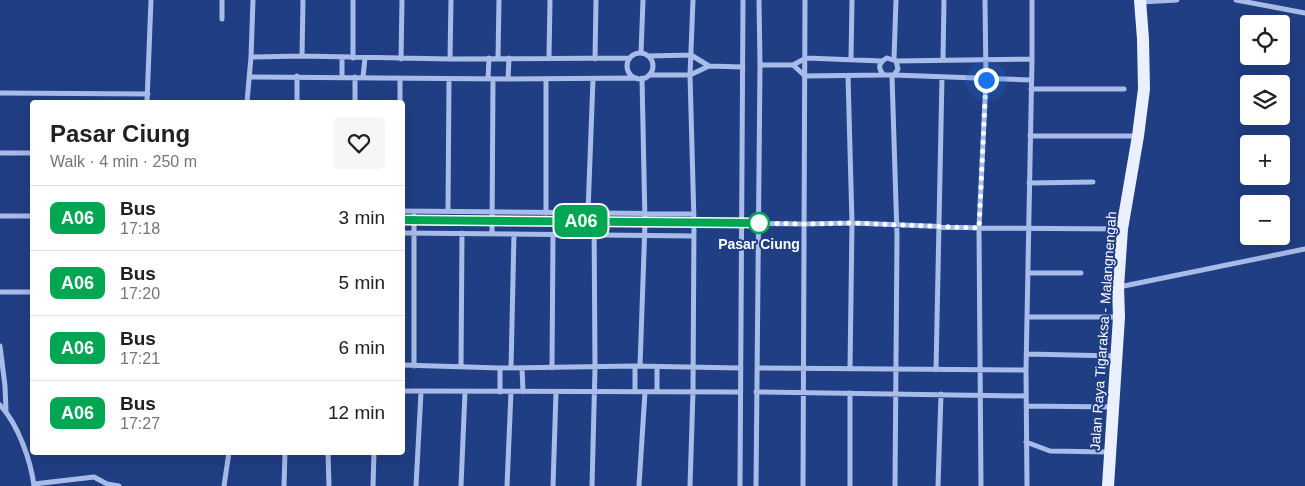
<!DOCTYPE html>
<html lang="en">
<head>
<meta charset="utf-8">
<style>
	body { margin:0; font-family:Arial,sans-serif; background:#f6f6f6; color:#202124; height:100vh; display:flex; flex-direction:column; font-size:19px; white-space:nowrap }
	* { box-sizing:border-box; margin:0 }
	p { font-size:16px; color:#757577 }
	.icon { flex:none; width:28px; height:28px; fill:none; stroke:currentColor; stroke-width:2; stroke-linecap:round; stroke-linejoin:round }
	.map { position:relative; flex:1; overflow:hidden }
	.side { position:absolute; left:30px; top:100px; width:375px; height:355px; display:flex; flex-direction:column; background:#fff; border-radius:5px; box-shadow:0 5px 20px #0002 }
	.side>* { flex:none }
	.badge { padding:0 10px; border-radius:8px; font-size:18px; line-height:32px }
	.controls { position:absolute; left:1240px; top:15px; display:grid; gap:10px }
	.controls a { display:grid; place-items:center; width:50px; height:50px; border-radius:5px; background:#fff; box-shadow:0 5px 20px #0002; font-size:25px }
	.you { position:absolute; width:25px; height:25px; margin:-12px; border:4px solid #fff; border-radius:50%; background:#1a73e8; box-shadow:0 0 0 8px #1a73e833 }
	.map>.badge { position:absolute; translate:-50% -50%; box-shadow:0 0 0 2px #fff }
	.round { display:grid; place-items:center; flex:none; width:52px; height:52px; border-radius:5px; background:#f6f6f6 }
	.overview { display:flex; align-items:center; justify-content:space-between; height:85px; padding:0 20px }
	h1 { font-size:24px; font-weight:800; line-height:38px }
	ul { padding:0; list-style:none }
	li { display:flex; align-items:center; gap:15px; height:65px; padding:0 20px; border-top:1px solid #e0e0e0 }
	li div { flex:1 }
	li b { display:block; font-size:19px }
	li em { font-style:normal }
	li .badge { min-width:55px; font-weight:700; text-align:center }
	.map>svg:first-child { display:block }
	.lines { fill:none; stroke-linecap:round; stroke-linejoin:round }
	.minor { stroke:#a8bce9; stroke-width:5 }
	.primary { stroke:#ebf0fe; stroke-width:12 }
	.line-casing { stroke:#fff; stroke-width:11 }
	.line { stroke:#00a651; stroke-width:8 }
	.walk { stroke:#fff; stroke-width:5; stroke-dasharray:0 9 }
	.stop-dot { fill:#fff; stroke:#00a651; stroke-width:2.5 }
	.labels { text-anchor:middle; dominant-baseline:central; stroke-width:4; stroke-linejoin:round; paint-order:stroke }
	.stop-label { font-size:14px; font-weight:bold; fill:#fff; stroke:#203e83 }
	.street-label { font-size:14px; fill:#fff; stroke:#203e83 }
</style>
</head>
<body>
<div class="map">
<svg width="1305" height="486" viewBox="0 0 1305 486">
	<rect width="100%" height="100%" fill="#203e83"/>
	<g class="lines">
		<path class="minor" d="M 353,0 L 353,58
			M 1236,0 L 1305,13
			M 1141,2 L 1177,0
			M 222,19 L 222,0
			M 641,53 L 643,0
			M627 66a13 13 0 1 1 26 0a13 13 0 1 1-26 0Z
			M 302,56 L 303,0
			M 648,56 L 691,55 L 709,66
			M 251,57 L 302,56 L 450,59 L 629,58
			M 498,58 L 499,0
			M 549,58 L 550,0
			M 851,58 L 852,0
			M 401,59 L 402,0
			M 450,59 L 451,0
			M 595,59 L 596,0
			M 894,59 L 896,0
			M 943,60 L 944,0
			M 896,61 L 898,69 L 894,75 L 884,75 C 877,68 879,62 887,58 L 896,61 L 1032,59
			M 760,65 L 793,65 L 806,58 L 882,61
			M 793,65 L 805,76 L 884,75
			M 649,75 L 690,75 L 709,66 L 743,67
			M 894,75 L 1031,80
			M 848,76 L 852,223 L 850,369
			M 892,76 L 897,236 L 895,486
			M 249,77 L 508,79 L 636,78
			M 342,77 L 342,58
			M 363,77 L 365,58
			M 488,79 L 489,58
			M 508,79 L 509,58
			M 1031,89 L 1124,89
			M 0,93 L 148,94
			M 147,102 L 151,0
			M 247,102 L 251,57 L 253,0
			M 297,102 L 297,76
			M 355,102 L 355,77
			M 400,102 L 400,78
			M 1030,136 L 1138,136
			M 0,153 L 32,153
			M 1029,183 L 1093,182
			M 402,211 L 693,214
			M 448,211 L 449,79
			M 588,212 L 593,79
			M 546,213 L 546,79
			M 0,216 L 32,216
			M 414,216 L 414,366
			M 402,219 L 805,224 L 852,223 L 979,228 L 1122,229
			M 402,233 L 694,236
			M 492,233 L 493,79
			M 1028,273 L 1081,273
			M 1119,287 L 1305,249
			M 0,292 L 32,292
			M 1028,317 L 1119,317
			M 0,346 L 5,386 L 6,411
			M 1027,354 L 1116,356
			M 402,365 L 500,368 L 635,366 L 739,368
			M 640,366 L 645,223 L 642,78
			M 461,367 L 462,233
			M 657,367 L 657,391
			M 500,368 L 500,392
			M 511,368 L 514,234
			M 522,368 L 523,392
			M 552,368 L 553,234
			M 757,368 L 1026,370
			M 936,370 L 942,77
			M 402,391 L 739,392
			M 635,392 L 635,366
			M 756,392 L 1026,396
			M 850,393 L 850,486
			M 0,405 C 18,424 31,461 34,486
			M 1026,406 L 1113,407
			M 1026,442 L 1050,451 L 1109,452
			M 328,452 L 329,486
			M 34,484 L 94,477 L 107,484 L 119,486
			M 224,486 L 229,452
			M 284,486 L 285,452
			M 373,486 L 374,452
			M 416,486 L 421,392
			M 461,486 L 465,392
			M 507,486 L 511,392
			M 553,486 L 556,392
			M 592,486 L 595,368 L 594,212
			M 639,486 L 645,392
			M 690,486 L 693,391 L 694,222 L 690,75 L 693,0
			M 740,486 L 743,0
			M 756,486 L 760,65 L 759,0
			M 803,486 L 805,0
			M 938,486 L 941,394
			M 981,486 L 979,228 L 986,79 L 985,0
			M 1027,486 L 1026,370 L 1032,59 L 1032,0"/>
		<path class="primary" d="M 1108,486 L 1119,317 L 1118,287 L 1122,229 L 1138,136 L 1144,89 L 1143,39 L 1140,0"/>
	</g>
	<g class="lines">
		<g class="line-casing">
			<path id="line" d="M 402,220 L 759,223"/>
		</g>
		<use href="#line" class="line"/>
		<path class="walk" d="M 759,223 L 805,224 L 852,223 L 979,228 L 986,80"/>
	</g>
	<circle class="stop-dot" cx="759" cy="223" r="10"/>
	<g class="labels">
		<g class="stop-label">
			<text x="759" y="244">Pasar Ciung</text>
		</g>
		<g class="street-label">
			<text transform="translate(1103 331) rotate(-86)">Jalan Raya Tigaraksa - Malangnengah</text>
		</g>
	</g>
</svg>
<div class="controls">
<a><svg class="icon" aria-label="locate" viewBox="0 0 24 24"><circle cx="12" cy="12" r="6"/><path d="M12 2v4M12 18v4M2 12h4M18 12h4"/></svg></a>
<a><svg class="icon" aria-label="layers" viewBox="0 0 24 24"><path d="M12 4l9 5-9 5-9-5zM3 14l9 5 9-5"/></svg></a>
<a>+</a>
<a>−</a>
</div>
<div class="you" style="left:986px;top:80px"></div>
<b class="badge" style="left:581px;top:221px;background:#00a651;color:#fff">A06</b>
<section class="side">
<div class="overview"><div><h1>Pasar Ciung</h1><p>Walk · 4 min · 250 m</p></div><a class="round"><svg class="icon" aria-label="heart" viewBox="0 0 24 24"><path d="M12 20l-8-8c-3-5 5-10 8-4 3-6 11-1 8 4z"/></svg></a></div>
<ul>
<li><span class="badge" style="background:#00a651;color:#fff">A06</span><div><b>Bus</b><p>17:18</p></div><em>3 min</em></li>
<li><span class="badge" style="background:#00a651;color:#fff">A06</span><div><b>Bus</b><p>17:20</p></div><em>5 min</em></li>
<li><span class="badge" style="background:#00a651;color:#fff">A06</span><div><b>Bus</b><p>17:21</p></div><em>6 min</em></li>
<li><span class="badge" style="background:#00a651;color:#fff">A06</span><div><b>Bus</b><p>17:27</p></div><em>12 min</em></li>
</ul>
</section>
</div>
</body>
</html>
